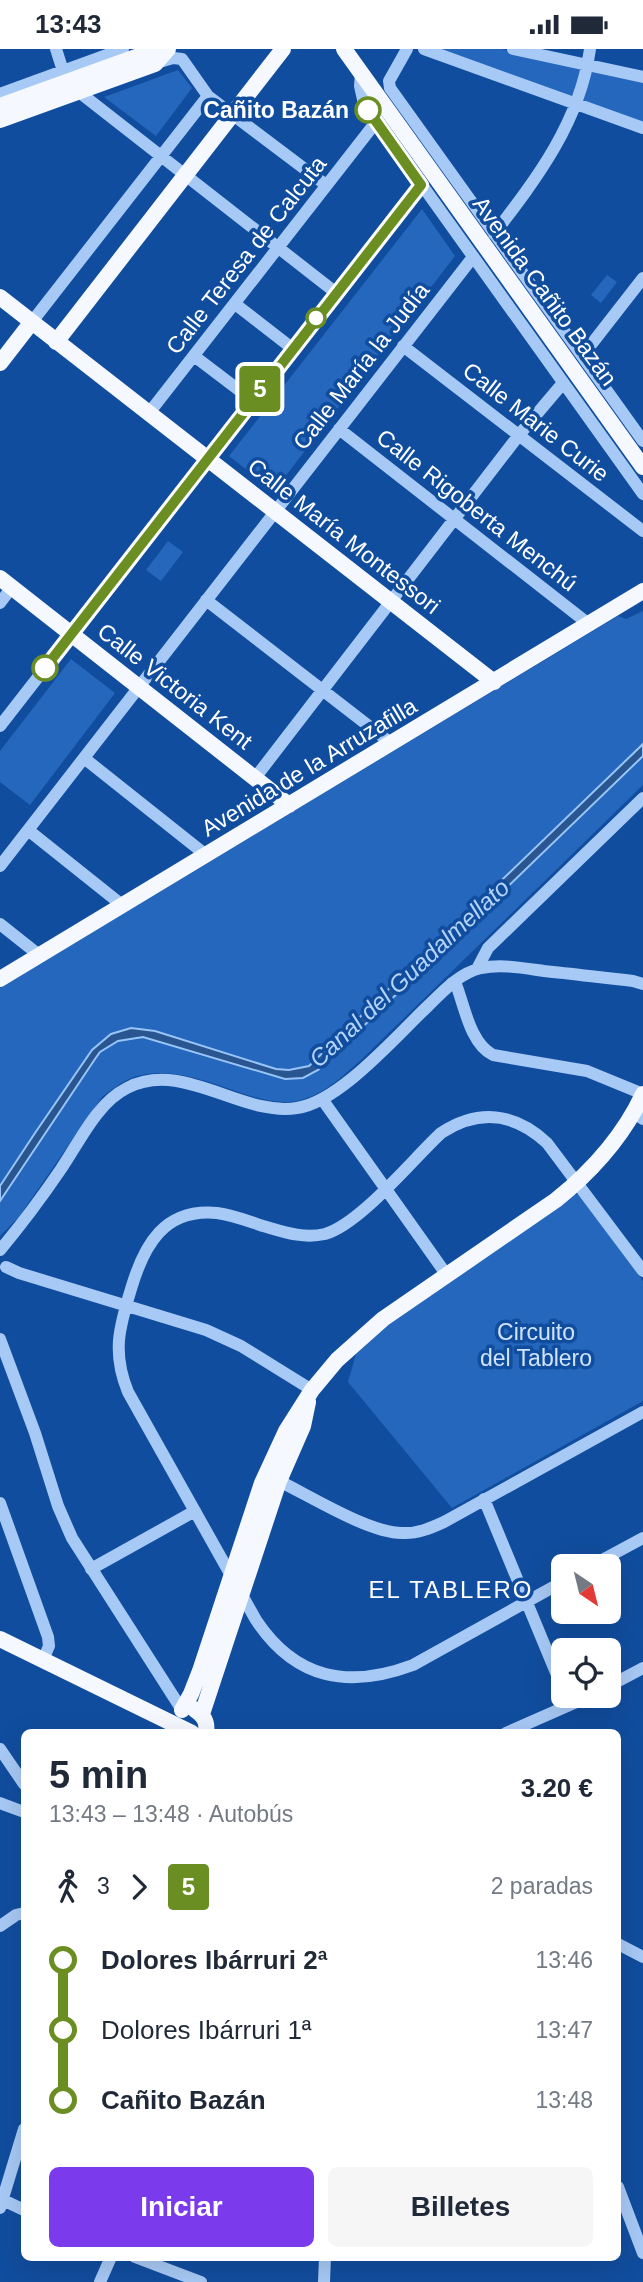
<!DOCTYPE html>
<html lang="es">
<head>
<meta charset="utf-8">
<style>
	body { margin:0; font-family:Helvetica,sans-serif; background:#f6f6f7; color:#1f2937; height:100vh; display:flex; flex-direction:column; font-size:26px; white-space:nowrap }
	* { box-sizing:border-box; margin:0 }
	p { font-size:23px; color:#747a83 }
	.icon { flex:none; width:38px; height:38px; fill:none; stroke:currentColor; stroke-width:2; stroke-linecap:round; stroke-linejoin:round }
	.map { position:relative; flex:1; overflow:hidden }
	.details { position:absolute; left:21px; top:1680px; width:600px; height:532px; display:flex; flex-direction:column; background:#fff; border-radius:10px; box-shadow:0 7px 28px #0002 }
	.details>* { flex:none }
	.badge { padding:0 14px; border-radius:5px; font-size:24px; line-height:46px }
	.needle { width:46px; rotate:145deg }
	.buttons { position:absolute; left:551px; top:1505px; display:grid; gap:14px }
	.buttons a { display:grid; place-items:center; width:70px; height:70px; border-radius:10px; background:#fff; box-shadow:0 7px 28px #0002; font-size:35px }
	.map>.badge { position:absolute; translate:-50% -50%; box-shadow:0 0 0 4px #fff }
	.legs { display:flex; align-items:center; gap:10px; height:77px; padding:0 28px; font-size:23px }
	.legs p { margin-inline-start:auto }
	.headline { display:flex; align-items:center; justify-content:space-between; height:119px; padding:0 28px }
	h1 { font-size:38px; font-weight:700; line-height:52px }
	.primary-button { display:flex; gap:14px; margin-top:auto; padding:14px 28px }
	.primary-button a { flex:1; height:80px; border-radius:10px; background:#7c3aed; color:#fff; font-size:28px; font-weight:700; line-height:80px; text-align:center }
	.primary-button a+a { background:#f6f6f7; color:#1f2937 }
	ul { padding:0 28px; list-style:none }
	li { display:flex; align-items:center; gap:24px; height:70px; font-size:26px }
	li i { display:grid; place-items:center; width:10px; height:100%; margin:0 9px; background:currentColor }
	li i::after { content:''; width:18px; height:18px; margin:-9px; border:5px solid; border-radius:50%; background:#fff }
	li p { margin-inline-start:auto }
	li:first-child i { background:linear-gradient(#0000 50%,currentColor 0) }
	li:last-child i { background:linear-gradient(currentColor 50%,#0000 0) }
	.status { display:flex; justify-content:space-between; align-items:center; height:49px; padding:0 35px; background:#fff; direction:ltr }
	.status svg { height:19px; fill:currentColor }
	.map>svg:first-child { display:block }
	.green { fill:#2467bc }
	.water { fill:#295591; stroke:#99c4f8; stroke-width:2 }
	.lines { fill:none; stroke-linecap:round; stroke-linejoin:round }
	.minor { stroke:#a7c9f5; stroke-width:12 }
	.major { stroke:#f5f9ff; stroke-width:16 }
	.line-1-casing { stroke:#fff; stroke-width:16 }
	.line-1 { stroke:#6b8e23; stroke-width:10 }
	.stop-1-dot { fill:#fff; stroke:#6b8e23; stroke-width:3.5 }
	.labels { text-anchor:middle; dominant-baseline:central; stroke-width:7; stroke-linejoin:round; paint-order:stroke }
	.stop-label { font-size:23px; font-weight:bold; fill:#fff; stroke:#114d9e; text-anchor:end }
	.street-label { font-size:23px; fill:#fff; stroke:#114d9e }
	.park-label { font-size:23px; fill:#d0e4fe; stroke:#114d9e }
	.water-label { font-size:24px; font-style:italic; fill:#b4d4fb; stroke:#114d9e }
	.neighbourhood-label { font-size:24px; letter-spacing:2px; fill:#fff; stroke:#114d9e }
</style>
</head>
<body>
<div class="status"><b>13:43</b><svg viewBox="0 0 49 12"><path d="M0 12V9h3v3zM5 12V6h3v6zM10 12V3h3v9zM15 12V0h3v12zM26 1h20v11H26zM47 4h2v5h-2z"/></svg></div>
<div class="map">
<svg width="643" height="2233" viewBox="0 0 643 2233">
	<rect width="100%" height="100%" fill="#114d9e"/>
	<path class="green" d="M 434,0 L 501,0 L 643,32 L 643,76 Z
		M 178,21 L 192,39 L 156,87 L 104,48 Z
		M 422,160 L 455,207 L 274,442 L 229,407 Z
		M 607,226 L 617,233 L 601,254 L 591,246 Z
		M 168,492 L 183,503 L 161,532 L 146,521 Z
		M 643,562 L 643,736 L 362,1010 C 345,1025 327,1043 304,1050 C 287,1056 268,1052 251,1047 C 216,1036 171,1015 134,1028 C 122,1032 113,1040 102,1048 L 18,1169 L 0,1187 L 0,939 L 618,567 L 626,570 Z
		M 71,610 L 115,644 L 30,756 L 0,733 L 0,702 Z
		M 579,1145 L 643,1232 L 643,1352 L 452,1459 L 348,1333 L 356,1305 L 387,1276 L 573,1146 Z"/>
	<path class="water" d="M 643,695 L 643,707 L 318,1021 L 303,1029 L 285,1030 L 143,988 L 118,992 L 100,1003 L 95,1010 L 0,1152 L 0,1137 L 35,1084 L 92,1001 L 111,985 L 131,979 L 155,982 L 276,1020 L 289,1021 L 309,1017 Z"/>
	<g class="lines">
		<path class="minor" d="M 56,0 L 63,22
			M 407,0 L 389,32 L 390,39 L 643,392
			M 424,0 L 643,79
			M 513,0 L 643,28
			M 156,14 L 173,9 L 182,10 L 208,47 L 326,136
			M 361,24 L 360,37 L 364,55 L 643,445
			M 79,43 L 335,243
			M 0,45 L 123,0
			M 494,185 C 537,129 580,73 590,0
			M 239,258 L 288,296
			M 31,274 L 208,47
			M 403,297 L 643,482
			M 583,306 L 643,229
			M 198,310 L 248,348
			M 149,364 L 376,73
			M 339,380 L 590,576
			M 206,551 L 392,695
			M 0,554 L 12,538
			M 0,677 L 421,136
			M 84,709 L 206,806
			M 255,729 L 519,386 L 563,334
			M 28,781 L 122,856
			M 0,817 L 473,208
			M 0,875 L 39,906
			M 477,920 L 488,899 L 643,749
			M 452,934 L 457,938 C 465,960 471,995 493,1006 L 587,1022 L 643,1045
			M 322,1050 L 446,1225
			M 634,1064 L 643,1070
			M 0,1201 C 22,1175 42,1148 61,1120 C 80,1092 97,1054 127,1039 C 183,1010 241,1068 297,1059 C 340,1053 398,985 429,956 C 444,941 460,924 481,919 C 502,915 523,919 544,922 C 574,925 604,929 633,932 L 643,935
			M 6,1218 L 19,1224 L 206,1281 L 241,1297 L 312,1341
			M 0,1290 L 35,1384 L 58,1457 L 72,1489 L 182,1661
			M 279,1432 C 310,1447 369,1484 402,1484 C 417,1485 431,1479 444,1473 L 643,1363
			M 484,1450 L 564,1643
			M 0,1454 L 48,1588 L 49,1597 L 43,1611
			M 591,1517 L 643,1489
			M 91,1520 L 195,1462
			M 564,1532 L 413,1616 C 349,1640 296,1631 256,1571 L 128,1343 C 112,1304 119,1279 131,1240 C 144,1196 164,1159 217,1164 C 233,1166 248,1172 263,1177 C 284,1183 303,1190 325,1185 C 360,1175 412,1111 441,1084 C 478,1060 514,1063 547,1094 L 643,1222
			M 609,1637 L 643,1619
			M 506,1684 L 590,1647
			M 0,1700 L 24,1735
			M 0,1754 L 24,1763
			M 0,1877 L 16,1866 L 24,1864
			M 618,1895 L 643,1908
			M 618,2138 L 643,2204
			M 3,2151 L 24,2161
			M 0,2159 L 24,2080
			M 135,2208 L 201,2233
			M 100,2233 L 111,2208
			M 324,2233 L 325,2208"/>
		<path class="major" d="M 344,0 L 643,418
			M 0,57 L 158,0
			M 0,71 L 155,15 L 168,0
			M 0,248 L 494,633
			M 56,293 L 283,0
			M 0,314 L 31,274
			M 0,529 L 289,756
			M 0,930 L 643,542
			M 0,1590 L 192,1684
			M 194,1660 C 203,1666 208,1672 206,1684
			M 182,1661 L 191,1645 L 200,1622 L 262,1434 L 286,1382 L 312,1341 L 337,1311 L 383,1270 L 556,1151 C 592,1122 623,1088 643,1045
			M 202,1665 L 279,1432 L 303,1377 L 308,1353"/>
	</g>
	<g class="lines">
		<g class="line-1-casing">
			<path id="line-1" d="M 45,619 L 421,136 L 368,61"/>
		</g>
		<use href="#line-1" class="line-1"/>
	</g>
	<g class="stop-1-dot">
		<circle cx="368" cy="61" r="12"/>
		<circle cx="316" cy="269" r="9"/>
		<circle cx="45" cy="619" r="12"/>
	</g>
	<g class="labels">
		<g class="stop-label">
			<text x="349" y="61">Cañito Bazán</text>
		</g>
		<g class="street-label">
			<text transform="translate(246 206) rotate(-52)">Calle Teresa de Calcuta</text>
			<text transform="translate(545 242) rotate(54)">Avenida Cañito Bazán</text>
			<text transform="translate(361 317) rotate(-52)">Calle María la Judía</text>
			<text transform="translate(536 373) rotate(38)">Calle Marie Curie</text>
			<text transform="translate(477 461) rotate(38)">Calle Rigoberta Menchú</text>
			<text transform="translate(344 487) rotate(38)">Calle María Montessori</text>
			<text transform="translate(175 637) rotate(38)">Calle Victoria Kent</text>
			<text transform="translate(309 718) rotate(-31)">Avenida de la Arruzafilla</text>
		</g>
		<g class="park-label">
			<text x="536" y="1283">Circuito<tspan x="536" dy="26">del Tablero</tspan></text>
		</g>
		<g class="water-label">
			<text transform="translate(409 924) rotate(-43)">Canal del Guadalmellato</text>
		</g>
		<g class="neighbourhood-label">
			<text x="451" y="1540">EL TABLERO</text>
		</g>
	</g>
</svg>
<div class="buttons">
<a><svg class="needle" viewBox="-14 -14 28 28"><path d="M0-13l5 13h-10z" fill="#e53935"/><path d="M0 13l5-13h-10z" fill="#747a83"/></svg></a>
<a><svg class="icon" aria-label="locate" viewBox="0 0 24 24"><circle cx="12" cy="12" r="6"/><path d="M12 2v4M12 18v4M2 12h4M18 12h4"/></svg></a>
</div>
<b class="badge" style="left:260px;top:340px;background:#6b8e23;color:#fff">5</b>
<section class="details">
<div class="headline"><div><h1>5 min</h1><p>13:43 – 13:48 · Autobús</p></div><b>3.20 €</b></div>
<div class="legs"><svg class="icon" aria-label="walk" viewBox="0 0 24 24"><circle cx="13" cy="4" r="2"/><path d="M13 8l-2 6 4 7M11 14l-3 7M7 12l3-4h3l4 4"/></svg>3<svg class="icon" aria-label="forward" viewBox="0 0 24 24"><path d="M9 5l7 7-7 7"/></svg><b class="badge" style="background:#6b8e23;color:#fff">5</b><p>2 paradas</p></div>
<ul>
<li><i style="color:#6b8e23"></i><b>Dolores Ibárruri 2ª</b><p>13:46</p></li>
<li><i style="color:#6b8e23"></i><span>Dolores Ibárruri 1ª</span><p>13:47</p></li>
<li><i style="color:#6b8e23"></i><b>Cañito Bazán</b><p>13:48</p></li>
</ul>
<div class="primary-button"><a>Iniciar</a><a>Billetes</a></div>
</section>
</div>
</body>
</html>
